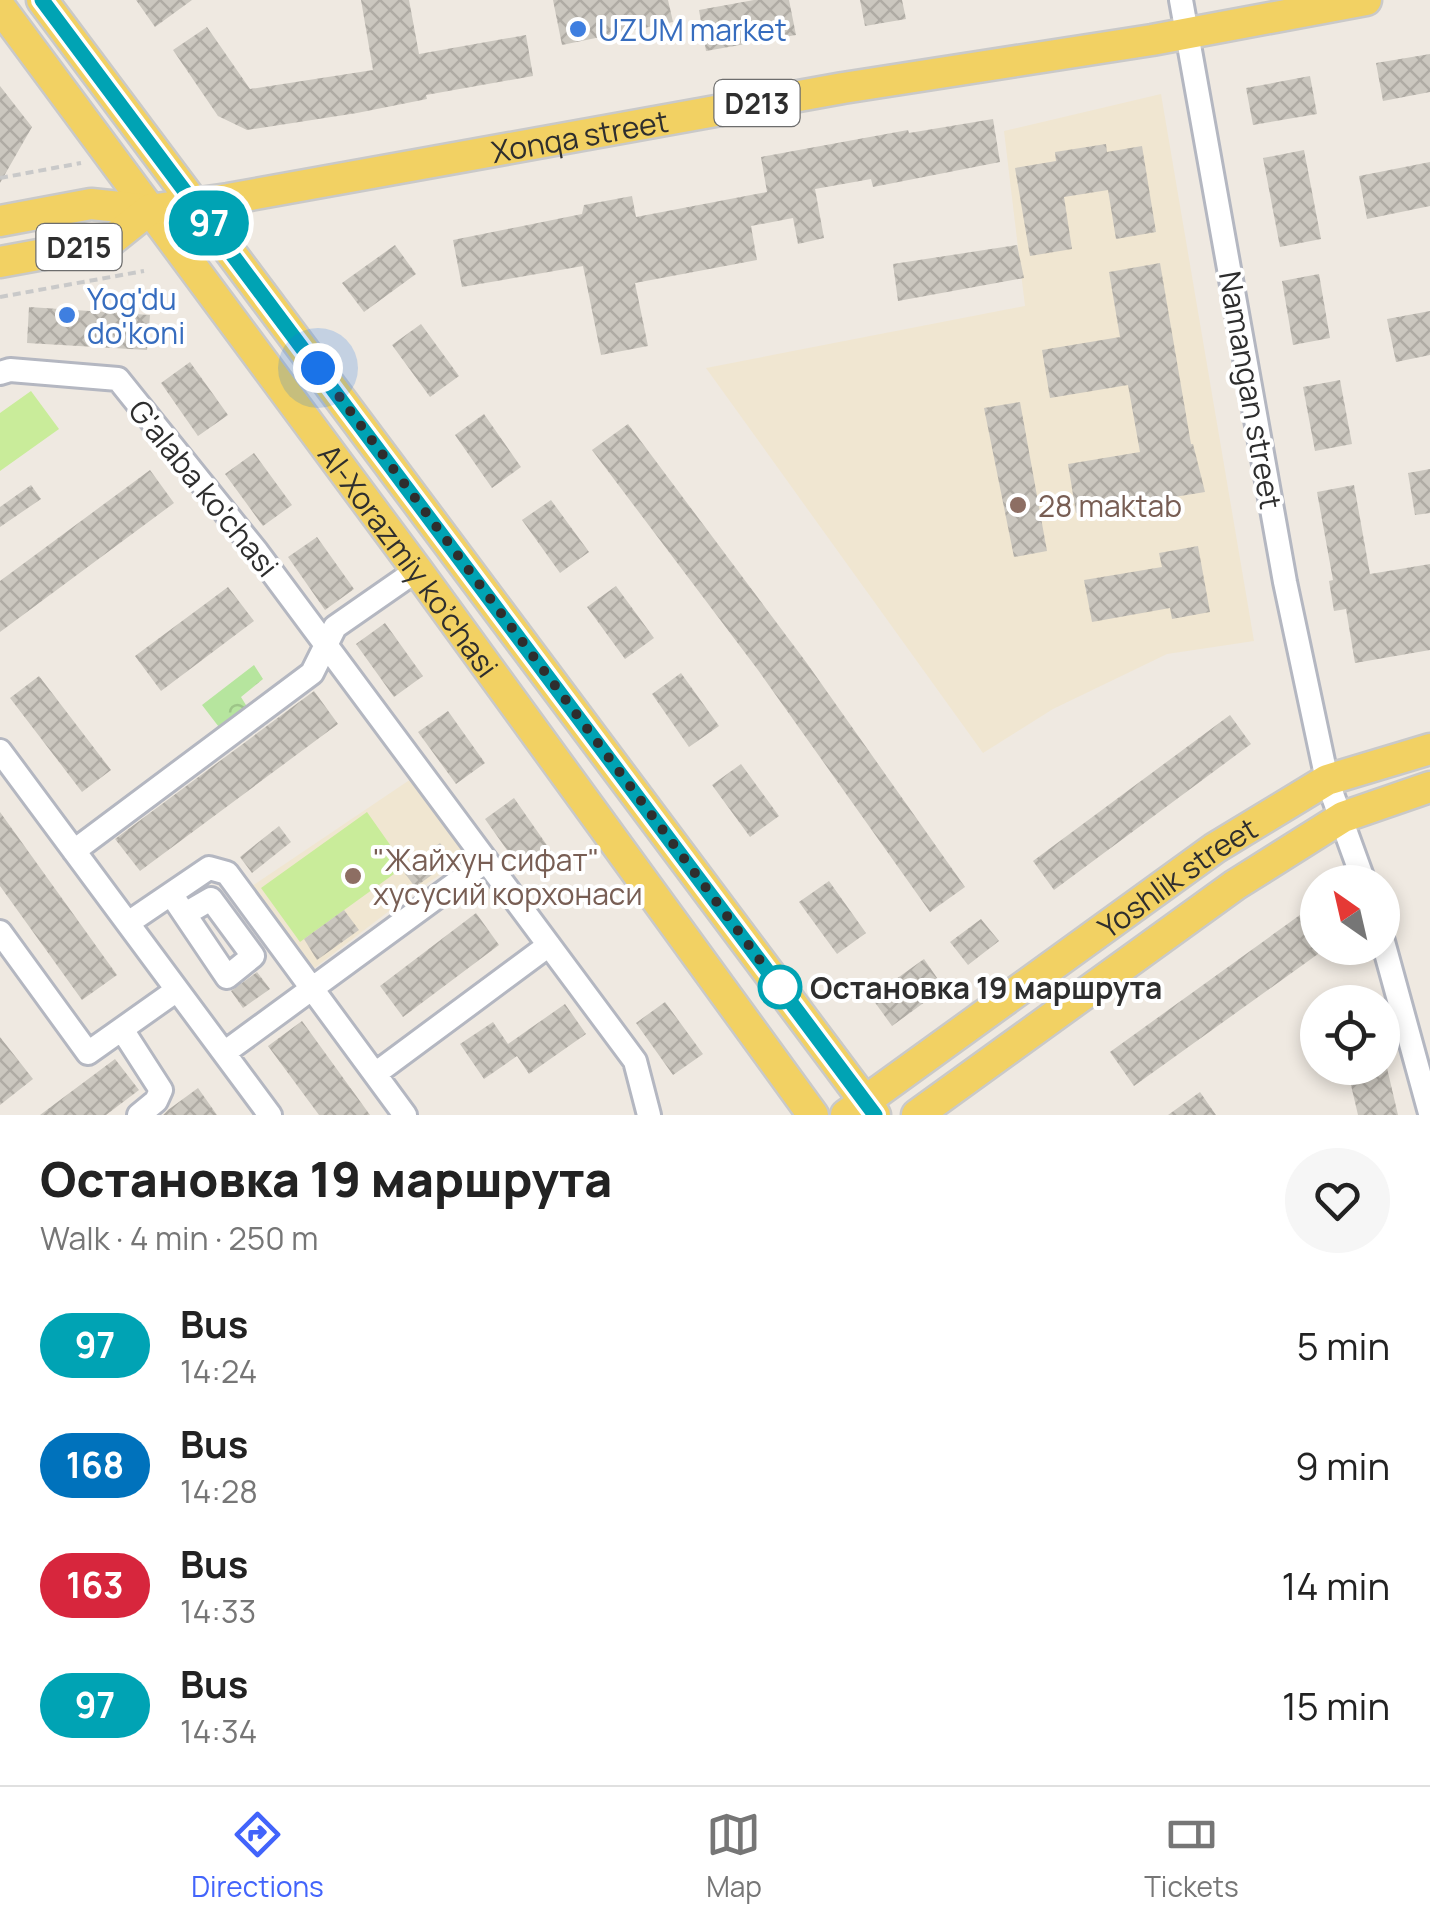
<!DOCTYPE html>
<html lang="en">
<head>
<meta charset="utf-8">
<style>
	body { margin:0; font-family:Manrope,sans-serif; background:#f6f6f6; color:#222; height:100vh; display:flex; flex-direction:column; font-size:38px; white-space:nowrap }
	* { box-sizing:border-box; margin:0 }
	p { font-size:32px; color:#767676 }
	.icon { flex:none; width:55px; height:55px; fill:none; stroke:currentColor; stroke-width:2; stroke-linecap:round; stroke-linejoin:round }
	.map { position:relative; height:1115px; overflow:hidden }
	.side { display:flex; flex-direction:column; background:#fff; flex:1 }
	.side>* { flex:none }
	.badge { padding:0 20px; border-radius:32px; font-size:35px; line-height:65px }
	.needle { width:65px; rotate:326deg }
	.fabs { position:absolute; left:1300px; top:865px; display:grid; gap:20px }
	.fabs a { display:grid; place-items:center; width:100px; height:100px; border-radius:50%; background:#fff; box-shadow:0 5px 15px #0003; font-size:50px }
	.you { position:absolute; width:50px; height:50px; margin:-25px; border:8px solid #fff; border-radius:50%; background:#1a73e8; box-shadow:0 0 0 15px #1a73e833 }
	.map>.badge { position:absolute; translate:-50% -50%; box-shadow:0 0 0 5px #fff }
	.round { display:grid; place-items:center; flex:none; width:105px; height:105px; border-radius:52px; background:#f6f6f6 }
	.summary { display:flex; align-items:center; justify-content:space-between; height:170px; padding:0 40px }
	h1 { font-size:48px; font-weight:800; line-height:75px }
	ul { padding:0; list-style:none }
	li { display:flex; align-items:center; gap:30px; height:120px; padding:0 40px }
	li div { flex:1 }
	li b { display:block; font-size:38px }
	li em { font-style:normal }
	li .badge { min-width:110px; font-weight:700; text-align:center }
	.menu { display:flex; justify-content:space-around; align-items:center; height:140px; border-top:2px solid #e0e0e0; background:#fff; font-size:28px; color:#767676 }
	.menu a { display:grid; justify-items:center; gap:5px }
	.menu .on { color:#4264fb }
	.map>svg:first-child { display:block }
	.education { fill:#f0e6d1 }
	.park { fill:url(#park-crowns) }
	.pitch { fill:#c9ec9a }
	.building { fill:url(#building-cross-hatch) }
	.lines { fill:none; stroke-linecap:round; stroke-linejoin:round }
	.minor-casing { stroke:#b4b7c1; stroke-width:28 }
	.major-casing { stroke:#c9c9c9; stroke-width:35 }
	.path { stroke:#c9c9c9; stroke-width:4; stroke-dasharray:8 5; stroke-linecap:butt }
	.minor { stroke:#fff; stroke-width:22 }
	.major { stroke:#f2d163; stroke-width:30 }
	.line-casing { stroke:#fff; stroke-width:22 }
	.line { stroke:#00a3b4; stroke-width:15 }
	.walk { stroke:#2e2e2e; stroke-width:10; stroke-dasharray:0 18 }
	.shop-dot { fill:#3f7fe0; stroke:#fff; stroke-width:4 }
	.education-dot { fill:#8d6e63; stroke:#fff; stroke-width:4 }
	.stop-dot { fill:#fff; stroke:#00a3b4; stroke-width:5 }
	.labels { text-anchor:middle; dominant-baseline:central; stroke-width:8; stroke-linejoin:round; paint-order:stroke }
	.shield { fill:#fff; stroke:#6d6d6d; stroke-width:2.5 }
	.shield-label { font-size:28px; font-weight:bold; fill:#2e2e2e }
	.shop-label { font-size:30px; fill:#366cbe; stroke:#fff; text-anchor:start }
	.street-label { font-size:30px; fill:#2e2e2e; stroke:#fff }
	.education-label { font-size:30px; fill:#785e54; stroke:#fff; text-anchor:start }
	.stop-label { font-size:30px; font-weight:bold; fill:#2e2e2e; stroke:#fff; text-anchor:start }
</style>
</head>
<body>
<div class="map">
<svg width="1430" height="1115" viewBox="0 0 1430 1115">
	<defs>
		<pattern id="park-crowns" width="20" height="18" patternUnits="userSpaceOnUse" patternTransform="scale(2.5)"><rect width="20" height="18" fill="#b6e59e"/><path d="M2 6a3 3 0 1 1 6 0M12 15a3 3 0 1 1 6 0" fill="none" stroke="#9dc588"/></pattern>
		<pattern id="building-cross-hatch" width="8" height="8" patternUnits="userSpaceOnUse" patternTransform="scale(2.5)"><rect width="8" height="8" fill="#cbc7bf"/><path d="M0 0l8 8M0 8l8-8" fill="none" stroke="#afaba4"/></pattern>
	</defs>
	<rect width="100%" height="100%" fill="#efe9e1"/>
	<path class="education" d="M 1161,94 L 1254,641 L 1167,654 L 1053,709 L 983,753 L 706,368 L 1025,306 L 1004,131 Z
		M 414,777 L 469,855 L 410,895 L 312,970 L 252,886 Z"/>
	<path class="park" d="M 254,665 L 263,679 L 241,697 L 249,710 L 222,731 L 202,705 Z"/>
	<path class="pitch" d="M 31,391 L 59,429 L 0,471 L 0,413 Z
		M 367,812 L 405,866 L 300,942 L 261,888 Z"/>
	<path class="building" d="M 136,0 L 192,0 L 155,27 Z
		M 361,0 L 409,0 L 419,54 L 526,35 L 533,76 L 426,95 L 427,99 L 357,113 L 247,130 L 218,116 L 173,50 L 207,27 L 250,89 L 373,70 Z
		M 553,0 L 668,0 L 673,22 L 562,45 Z
		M 754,0 L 789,0 L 796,35 L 706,51 L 699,10 Z
		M 860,0 L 902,0 L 906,19 L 865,26 Z
		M 1430,54 L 1430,92 L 1383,101 L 1376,63 Z
		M 1310,76 L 1317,114 L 1253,125 L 1246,88 Z
		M 0,86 L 32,127 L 0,183 Z
		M 993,119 L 1000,162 L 873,187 L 871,179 L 815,189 L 824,238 L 798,244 L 793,218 L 751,226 L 757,260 L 635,283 L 648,346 L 601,355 L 583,266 L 462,287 L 453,240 L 582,214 L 584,205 L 632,196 L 636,217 L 767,192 L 761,157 L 908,130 L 909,133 Z
		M 1106,144 L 1107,152 L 1142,146 L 1156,232 L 1116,239 L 1108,190 L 1064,197 L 1072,249 L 1030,256 L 1015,168 L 1056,161 L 1055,152 Z
		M 1304,150 L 1321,239 L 1280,247 L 1263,158 Z
		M 1430,162 L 1430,206 L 1367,219 L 1359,176 Z
		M 395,245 L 416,274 L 364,312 L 342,283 Z
		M 1017,245 L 1024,278 L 898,301 L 893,264 Z
		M 1160,263 L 1191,444 L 1193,444 L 1205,492 L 1076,513 L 1068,464 L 1140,452 L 1128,385 L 1050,398 L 1042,350 L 1120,337 L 1109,272 Z
		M 1319,274 L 1330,338 L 1293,345 L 1282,281 Z
		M 29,307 L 150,315 L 147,350 L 27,343 Z
		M 1430,311 L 1430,355 L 1396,362 L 1387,319 Z
		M 421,324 L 459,376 L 430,397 L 392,345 Z
		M 190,362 L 228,415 L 198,436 L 161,383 Z
		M 1340,380 L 1352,444 L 1315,451 L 1303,387 Z
		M 1020,402 L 1047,551 L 1014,557 L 984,408 Z
		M 484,414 L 521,467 L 492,488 L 455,435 Z
		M 628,424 L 806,662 L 965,887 L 930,912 L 758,670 L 592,450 Z
		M 254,453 L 292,505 L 263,526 L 225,474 Z
		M 1430,469 L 1430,513 L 1415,515 L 1408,473 Z
		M 150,470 L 174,503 L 0,632 L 0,581 Z
		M 31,485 L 41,499 L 0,527 L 0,507 Z
		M 1354,485 L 1370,574 L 1430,564 L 1430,650 L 1355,663 L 1346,609 L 1334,611 L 1329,581 L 1333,580 L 1317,492 Z
		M 551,500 L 589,552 L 560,573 L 522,520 Z
		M 317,537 L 354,589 L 325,610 L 288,557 Z
		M 1198,546 L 1210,612 L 1172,619 L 1170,608 L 1092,622 L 1084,580 L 1162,567 L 1159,553 Z
		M 616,586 L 654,638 L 625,659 L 587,607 Z
		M 228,587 L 254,621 L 161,691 L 135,656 Z
		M 385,623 L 423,676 L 394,697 L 356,644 Z
		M 681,673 L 719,726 L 689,747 L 652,694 Z
		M 39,676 L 111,770 L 82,792 L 10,698 Z
		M 314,691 L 338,724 L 140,871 L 115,839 Z
		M 448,711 L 485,763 L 456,784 L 418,732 Z
		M 1230,715 L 1251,744 L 1054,890 L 1033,861 Z
		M 741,764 L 779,816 L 750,837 L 712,785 Z
		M 514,798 L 551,851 L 522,871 L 485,819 Z
		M 0,812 L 117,975 L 82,1000 L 0,886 Z
		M 279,826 L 291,842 L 252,873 L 240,857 Z
		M 440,843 L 453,860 L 415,887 L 403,871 Z
		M 829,881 L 866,933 L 837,954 L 799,902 Z
		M 1318,902 L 1318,954 L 1134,1086 L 1110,1052 Z
		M 344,910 L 359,930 L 317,960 L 304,939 Z
		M 476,913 L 499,945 L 403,1017 L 380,986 Z
		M 981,919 L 999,941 L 968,965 L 950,942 Z
		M 924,959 L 944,988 L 892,1026 L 871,997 Z
		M 257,972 L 270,989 L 243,1008 L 231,991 Z
		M 665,1002 L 703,1054 L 673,1075 L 636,1023 Z
		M 565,1004 L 586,1034 L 529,1074 L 517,1056 L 484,1079 L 460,1044 L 493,1022 L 508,1044 Z
		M 302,1021 L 370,1115 L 319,1115 L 268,1046 Z
		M 0,1037 L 33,1079 L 0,1105 Z
		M 115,1059 L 139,1090 L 106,1115 L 40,1115 Z
		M 1347,1068 L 1387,1068 L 1398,1115 L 1358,1115 Z
		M 198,1088 L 217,1115 L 163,1115 L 168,1110 Z
		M 1200,1092 L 1216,1115 L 1168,1115 Z"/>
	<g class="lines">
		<g class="minor-casing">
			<path id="minor" d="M 1181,0 L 1285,582 L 1327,780 L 1364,882
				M 0,373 L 10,370 L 118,379 L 257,552 L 635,1061 L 649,1115
				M 0,751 L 270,1115
				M 74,851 L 312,673 L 335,627 L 417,570
				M 171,894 L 227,977 L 253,956 L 211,899 L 185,914
				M 128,923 L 209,868 L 227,873 L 405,1115
				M 0,932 L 88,1053 L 177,990
				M 1382,938 L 1430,1113
				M 123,1031 L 161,1090 L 156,1101 L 139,1115
				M 224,1053 L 486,861
				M 375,1074 L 549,945"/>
		</g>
		<g class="major-casing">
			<g id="major">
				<path d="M 42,0 L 875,1115"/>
				<path id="s1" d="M 0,7 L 417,570 L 813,1115"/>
				<path id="s2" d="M 0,221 L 91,204 L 149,210 L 228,199 L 843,88 L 1152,40 L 1366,0"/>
				<path d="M 0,262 L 109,242 L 149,210"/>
				<path id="s3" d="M 846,1115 L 1215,848 L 1327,780 L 1430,749"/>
				<path d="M 917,1115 L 1235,885 L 1343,817 L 1430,787"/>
			</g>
		</g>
		<path class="path" d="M 0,178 L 81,163
			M 0,297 L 144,271"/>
		<use href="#minor" class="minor"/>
		<use href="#major" class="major"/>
	</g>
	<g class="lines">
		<g class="line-casing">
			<path id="line" d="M 42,0 L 875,1115"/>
		</g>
		<use href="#line" class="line"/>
		<path class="walk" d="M 318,368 L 780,987"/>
	</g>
	<g class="shop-dot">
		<circle cx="578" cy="29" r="10"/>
		<circle cx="67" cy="315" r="10"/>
	</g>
	<g class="education-dot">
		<circle cx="1018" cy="505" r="10"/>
		<circle cx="353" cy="876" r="10"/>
	</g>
	<circle class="stop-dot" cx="780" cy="987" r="20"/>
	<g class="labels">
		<g class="shield">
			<rect x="714.5" y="80" width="85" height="46" rx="8"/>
			<rect x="36.5" y="224" width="85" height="46" rx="8"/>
		</g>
		<g class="shield-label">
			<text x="757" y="103">D213</text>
			<text x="79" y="247">D215</text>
		</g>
		<g class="shop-label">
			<text x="598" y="29">UZUM market</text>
			<text x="87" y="298">Yog'du<tspan x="87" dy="34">do'koni</tspan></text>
		</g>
		<g class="street-label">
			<text stroke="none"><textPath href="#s2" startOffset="588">Xonqa street</textPath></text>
			<text transform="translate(1251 390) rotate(80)">Namangan street</text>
			<text transform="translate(204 488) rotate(51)">G'alaba ko'chasi</text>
			<text stroke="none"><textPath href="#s1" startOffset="688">Al-Xorazmiy ko’chasi</textPath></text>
			<text stroke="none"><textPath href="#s3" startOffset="408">Yoshlik street</textPath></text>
		</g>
		<g class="education-label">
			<text x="1038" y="505">28 maktab</text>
			<text x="373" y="859">"Жайхун сифат"<tspan x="373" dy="34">хусусий корхонаси</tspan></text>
		</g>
		<g class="stop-label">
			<text x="810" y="987">Остановка 19 маршрута</text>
		</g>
	</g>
</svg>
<div class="fabs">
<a><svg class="needle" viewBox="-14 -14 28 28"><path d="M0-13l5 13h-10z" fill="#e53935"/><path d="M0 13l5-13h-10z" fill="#767676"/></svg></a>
<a><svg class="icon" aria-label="locate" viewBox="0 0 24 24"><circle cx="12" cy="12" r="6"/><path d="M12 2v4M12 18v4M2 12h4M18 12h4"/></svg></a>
</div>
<div class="you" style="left:318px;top:368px"></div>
<b class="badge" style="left:209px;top:223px;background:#00a3b4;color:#fff">97</b>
</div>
<section class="side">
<div class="summary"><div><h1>Остановка 19 маршрута</h1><p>Walk · 4 min · 250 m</p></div><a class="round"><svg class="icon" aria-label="heart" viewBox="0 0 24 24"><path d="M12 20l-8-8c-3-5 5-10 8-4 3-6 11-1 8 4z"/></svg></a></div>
<ul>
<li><span class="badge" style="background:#00a3b4;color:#fff">97</span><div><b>Bus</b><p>14:24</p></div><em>5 min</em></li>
<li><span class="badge" style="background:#0072bc;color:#fff">168</span><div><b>Bus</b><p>14:28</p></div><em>9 min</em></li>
<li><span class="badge" style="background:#d7263d;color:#fff">163</span><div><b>Bus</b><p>14:33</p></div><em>14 min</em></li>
<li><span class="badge" style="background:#00a3b4;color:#fff">97</span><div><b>Bus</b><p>14:34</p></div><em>15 min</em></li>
</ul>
</section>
<nav class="menu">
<a class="on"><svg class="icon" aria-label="directions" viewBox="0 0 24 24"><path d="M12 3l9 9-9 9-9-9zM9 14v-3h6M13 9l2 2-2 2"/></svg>Directions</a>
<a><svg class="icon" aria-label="map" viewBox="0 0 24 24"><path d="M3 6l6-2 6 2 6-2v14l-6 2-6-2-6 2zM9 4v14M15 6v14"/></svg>Map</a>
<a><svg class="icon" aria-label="tickets" viewBox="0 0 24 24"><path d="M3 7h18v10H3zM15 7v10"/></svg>Tickets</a>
</nav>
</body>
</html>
